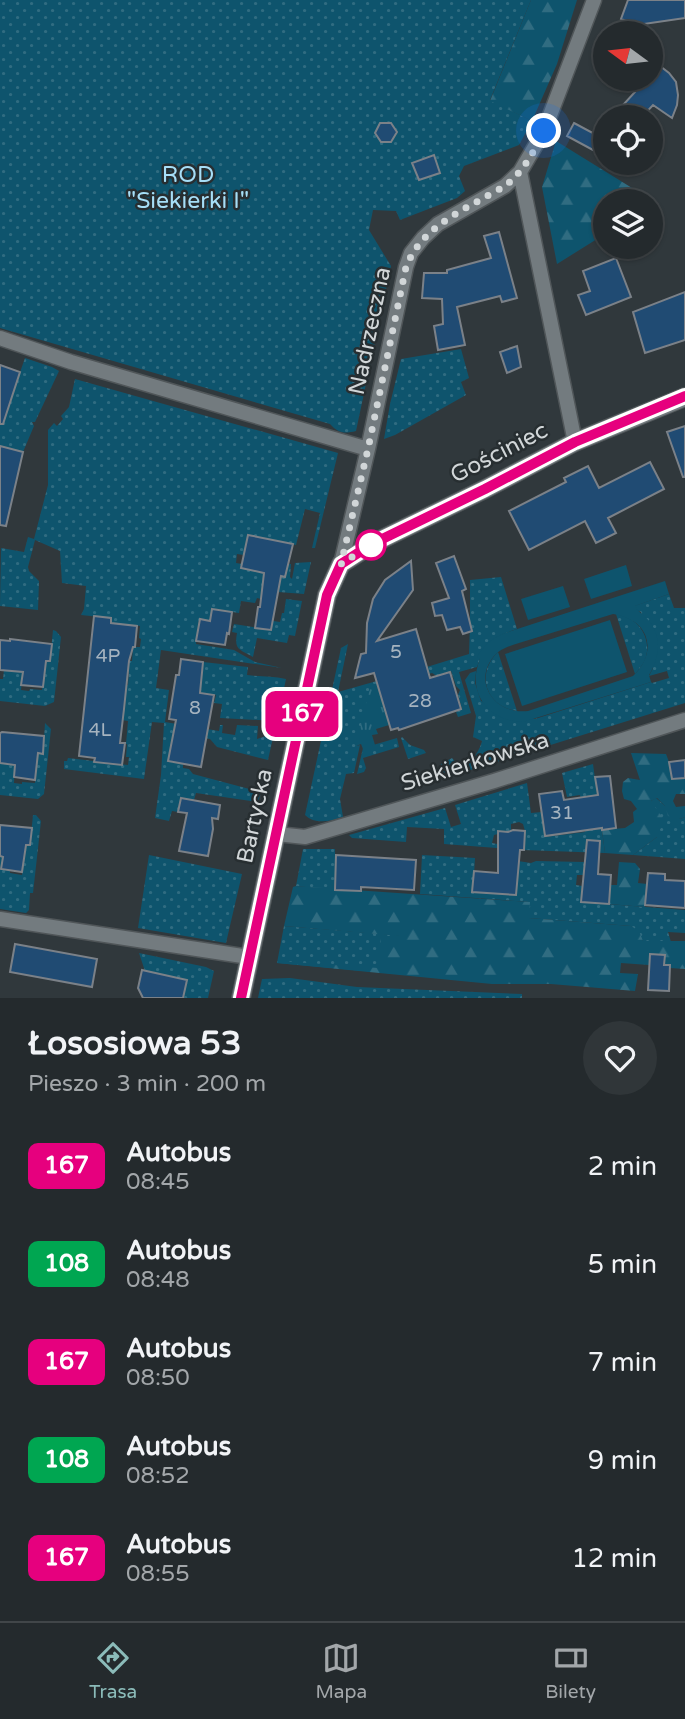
<!DOCTYPE html>
<html lang="pl">
<head>
<meta charset="utf-8">
<style>
	body { margin:0; font-family:"Varela Round",sans-serif; background:#303639; color:#f1f3f6; height:100vh; display:flex; flex-direction:column; font-size:26px; white-space:nowrap }
	* { box-sizing:border-box; margin:0 }
	p { font-size:23px; color:#a3a7aa }
	.icon { flex:none; width:38px; height:38px; fill:none; stroke:currentColor; stroke-width:2; stroke-linecap:round; stroke-linejoin:round }
	.map { position:relative; height:998px; overflow:hidden }
	.panel { display:flex; flex-direction:column; background:#242a2d; flex:1 }
	.panel>* { flex:none }
	.badge { padding:0 14px; border-radius:10px; font-size:24px; line-height:46px }
	.needle { width:46px; rotate:285deg }
	.tools { position:absolute; left:593px; top:21px; display:grid; gap:14px }
	.tools a { display:grid; place-items:center; width:70px; height:70px; border-radius:50%; background:#242a2d; box-shadow:0 2px 5px #0004,0 0 0 2px #414649; font-size:35px }
	.you { position:absolute; width:35px; height:35px; margin:-18px; border:5px solid #fff; border-radius:50%; background:#1a73e8; box-shadow:0 0 0 10px #1a73e833 }
	.map>.badge { position:absolute; translate:-50% -50%; box-shadow:0 0 0 4px #fff }
	.round { display:grid; place-items:center; flex:none; width:74px; height:74px; border-radius:37px; background:#303639 }
	.overview { display:flex; align-items:center; justify-content:space-between; height:119px; padding:0 28px }
	h1 { font-size:33px; font-weight:800; line-height:52px }
	ul { padding:0; list-style:none }
	li { display:flex; align-items:center; gap:21px; height:98px; padding:0 28px }
	li div { flex:1 }
	li b { display:block; font-size:26px }
	li em { font-style:normal }
	li .badge { min-width:77px; font-weight:700; text-align:center }
	.tabs { display:flex; justify-content:space-around; align-items:center; height:98px; border-top:2px solid #414649; background:#242a2d; font-size:19px; color:#a3a7aa }
	.tabs a { display:grid; justify-items:center; gap:4px }
	.tabs .active { color:#8bbbb9 }
	.map>svg:first-child { display:block }
	.grass { fill:url(#grass-dots) }
	.forest { fill:url(#forest-firs) }
	.park { fill:url(#park-tufts) }
	.pitch { fill:#0e546d; fill-rule:evenodd }
	.building { fill:#204b73; stroke:#7b8188; stroke-width:2 }
	.lines { fill:none; stroke-linecap:round; stroke-linejoin:round }
	.minor-casing { stroke:#505659; stroke-width:17 }
	.tertiary-casing { stroke:#505659; stroke-width:20 }
	.minor { stroke:#737b7f; stroke-width:14 }
	.tertiary { stroke:#737b7f; stroke-width:18 }
	.line-casing { stroke:#fff; stroke-width:16 }
	.line { stroke:#e6007e; stroke-width:10 }
	.walk { stroke:#d1d6d8; stroke-width:7; stroke-dasharray:0 12.6 }
	.stop-dot { fill:#fff; stroke:#e6007e; stroke-width:3.5 }
	.labels { text-anchor:middle; dominant-baseline:central; stroke-width:5; stroke-linejoin:round; paint-order:stroke }
	.number-label { font-size:19px; fill:#a5b3bf }
	.park-label { font-size:23px; fill:#a6def7; stroke:#272e31 }
	.street-label { font-size:23px; fill:#d1d6d8; stroke:#272e31 }
</style>
</head>
<body>
<div class="map">
<svg width="685" height="998" viewBox="0 0 685 998">
	<defs>
		<pattern id="grass-dots" width="8" height="8" patternUnits="userSpaceOnUse" patternTransform="scale(1.75)"><rect width="8" height="8" fill="#0e546d"/><path d="M2 2h.1M6 6h.1" fill="none" stroke="#306c81" stroke-width="1.8" stroke-linecap="round"/></pattern>
		<pattern id="forest-firs" width="22" height="20" patternUnits="userSpaceOnUse" patternTransform="scale(1.75)"><rect width="22" height="20" fill="#0e546d"/><path d="M5 1l3.5 6h-7zM16 11l3.5 6h-7z" fill="#306c81"/></pattern>
		<pattern id="park-tufts" width="24" height="20" patternUnits="userSpaceOnUse" patternTransform="scale(1.75)"><rect width="24" height="20" fill="#0e546d"/><path d="M3 7l-1-3M5 7V3M7 7l1-3M15 17l-1-3M17 17v-4M19 17l1-3" fill="none" stroke="#306c81"/></pattern>
	</defs>
	<rect width="100%" height="100%" fill="#30383c"/>
	<path class="grass" d="M 0,0 L 531,0 L 490,100 L 532,121 L 519,145 L 464,166 L 459,176 L 465,191 L 457,198 L 400,220 L 396,211 L 373,210 L 369,230 L 391,266 L 356,431 C 344,434 338,433 330,424 L 0,328 Z
		M 461,349 L 469,378 L 461,382 L 466,395 L 395,435 L 384,439 L 390,404 L 401,359 Z
		M 25,358 L 52,367 L 59,371 L 35,422 L 32,422 L 34,426 L 23,452 L 0,446 L 0,412 L 11,398 Z
		M 75,379 L 338,453 L 315,548 L 312,548 L 320,513 L 305,509 L 296,545 L 248,535 L 244,555 L 237,554 L 236,563 L 242,564 L 241,568 L 291,564 L 290,577 L 292,579 L 295,563 L 311,562 L 304,594 L 278,592 L 261,599 L 257,598 L 255,603 L 241,601 L 239,613 L 212,609 L 210,621 L 199,620 L 196,644 L 234,650 L 255,662 L 282,668 L 161,650 L 156,688 L 169,690 L 165,722 L 219,731 L 220,725 L 223,725 L 222,733 L 235,735 L 237,725 L 258,726 L 257,739 L 266,736 L 267,733 L 274,733 L 268,760 L 217,747 L 210,739 L 184,734 L 183,738 L 173,736 L 168,761 L 183,764 L 183,768 L 189,769 L 193,774 L 261,792 L 258,802 L 196,793 L 194,800 L 181,798 L 178,812 L 172,811 L 169,821 L 155,818 L 161,775 L 164,723 L 152,722 L 144,779 L 64,769 L 64,761 L 67,761 L 68,758 L 128,765 L 129,757 L 126,757 L 127,744 L 126,744 L 128,721 L 122,720 L 123,710 L 125,709 L 126,685 L 128,685 L 129,671 L 128,671 L 129,661 L 132,661 L 133,647 L 140,647 L 141,639 L 139,638 L 140,626 L 111,623 L 110,618 L 81,615 L 84,609 L 86,586 L 62,583 L 60,551 L 35,540 L 28,567 L 29,571 L 39,581 L 38,610 L 0,606 L 1,548 L 24,552 L 28,537 L 34,539 L 48,485 L 48,430 L 54,423 L 57,426 L 63,419 L 61,416 L 69,407 Z
		M 501,577 L 517,629 C 493,637 486,642 477,667 L 459,672 L 471,713 L 458,717 L 456,712 L 462,709 L 458,695 L 460,690 L 456,686 L 451,671 L 437,676 L 432,673 L 396,684 L 357,746 L 360,745 L 354,773 L 346,774 L 340,799 L 343,817 C 331,821 315,825 305,815 L 341,648 L 348,644 L 338,692 L 430,666 L 469,654 L 470,624 L 470,580 Z
		M 669,594 L 674,608 L 685,608 L 685,703 L 445,778 L 441,764 L 452,758 L 462,769 C 471,761 479,753 482,741 L 473,737 L 476,716 L 465,680 L 470,673 L 476,671 L 475,683 L 481,701 L 535,719 L 651,682 L 652,683 L 669,678 L 667,671 L 649,676 L 653,668 L 641,612 L 636,610 L 634,606 Z
		M 286,599 L 302,601 L 295,636 L 289,635 L 287,643 L 257,638 L 253,657 C 239,649 234,650 237,633 L 232,632 L 234,624 L 271,630 L 273,621 L 280,622 L 282,613 L 284,613 Z
		M 616,614 C 638,617 653,638 645,660 C 643,665 639,669 635,674 Z
		M 53,630 L 56,631 L 61,637 L 54,702 L 45,706 L 0,701 L 0,679 L 3,679 L 4,670 L 23,672 L 21,690 L 29,691 L 30,689 L 42,690 L 45,661 L 50,661 Z
		M 498,652 L 517,711 C 486,707 475,674 498,652 Z
		M 203,662 L 248,667 L 247,675 C 260,677 273,676 286,679 L 277,721 L 220,718 L 222,704 L 214,703 L 216,695 L 200,693 Z
		M 45,723 L 51,729 L 44,794 L 38,799 L 0,795 L 0,763 L 15,765 L 14,783 L 22,784 L 22,782 L 35,783 L 38,753 L 43,753 Z
		M 402,737 L 410,745 L 424,750 L 426,753 L 408,759 L 401,738 Z
		M 397,738 L 399,747 L 363,758 L 366,768 L 364,772 L 357,774 L 363,748 Z
		M 593,764 L 605,853 L 524,850 L 525,831 L 523,824 L 519,822 L 511,824 L 511,832 L 499,831 L 498,834 L 494,835 L 492,843 L 497,844 L 497,848 L 444,844 L 444,829 L 407,827 L 406,842 L 352,838 L 349,835 L 445,808 L 451,827 L 461,824 L 455,805 L 527,783 L 531,813 L 542,812 L 545,837 L 585,832 L 580,795 L 567,797 L 562,773 Z
		M 656,798 L 680,819 L 685,817 L 685,859 L 633,855 L 657,837 L 651,801 Z
		M 33,815 L 36,815 L 41,821 L 33,893 L 30,893 L 29,910 L 26,913 L 0,909 L 0,856 L 3,857 L 1,869 L 10,870 L 10,873 L 22,875 L 25,845 L 30,845 Z
		M 303,849 L 335,849 L 335,890 L 296,886 Z
		M 149,855 L 242,874 L 226,943 L 138,928 Z
		M 422,855 L 475,858 L 473,892 L 516,895 L 518,861 L 531,863 L 536,861 L 585,862 L 584,875 L 577,875 L 576,885 L 582,886 L 581,902 L 685,910 L 685,933 L 668,932 L 671,942 L 643,941 L 631,926 L 529,918 L 529,902 L 420,894 Z
		M 284,926 L 420,937 L 418,976 L 277,963 Z
		M 139,953 L 206,967 L 214,971 L 208,998 L 183,998 L 145,971 Z
		M 290,978 L 357,987 L 522,994 L 522,998 L 258,998 L 262,979 Z"/>
	<path class="forest" d="M 531,0 L 577,0 L 557,64 L 532,121 L 490,101 Z
		M 556,141 L 645,196 L 639,201 L 606,201 L 605,234 L 557,264 L 542,187 Z
		M 631,753 L 666,754 L 669,762 L 672,779 L 685,778 L 685,794 L 676,794 L 673,801 L 676,807 L 685,806 L 685,817 L 680,819 L 668,816 L 665,806 L 657,798 L 651,801 L 664,820 L 657,837 L 633,855 L 605,853 L 602,830 L 625,828 L 634,822 L 633,812 L 637,809 L 631,801 L 624,799 L 622,791 L 623,782 L 628,778 L 640,780 Z
		M 619,862 L 635,863 L 640,869 L 638,883 L 647,884 L 645,907 L 609,904 L 610,885 L 617,885 Z
		M 296,886 L 530,902 L 529,918 L 631,926 L 639,931 L 643,941 L 685,941 L 685,969 L 670,968 L 670,965 L 664,965 L 664,955 L 650,954 L 649,965 L 621,963 L 620,973 L 638,974 L 635,991 L 551,984 L 492,984 L 277,963 L 278,961 L 378,968 L 381,936 L 400,936 L 284,926 L 293,887 Z"/>
	<path class="park" d="M 378,685 L 389,725 L 376,729 L 378,734 L 372,735 L 375,745 L 363,749 L 361,744 L 356,746 L 370,687 Z"/>
	<path class="pitch" d="M 626,565 L 632,586 L 591,599 L 584,579 Z
		M 665,581 L 669,594 L 635,606 C 638,612 645,616 650,622 C 662,638 659,659 649,675 L 651,682 L 523,722 C 488,721 466,692 480,659 L 477,657 C 484,645 492,638 505,633 ZM 613,614 C 649,619 659,651 633,676 L 528,711 C 495,715 472,682 494,656 C 501,648 510,646 519,643 Z
		M 563,586 L 570,607 L 528,620 L 521,599 Z
		M 610,620 L 627,672 L 522,706 L 505,654 Z"/>
	<path class="building" d="M 628,0 L 685,0 L 685,18 L 637,25 L 621,19 Z
		M 651,59 L 669,73 L 676,82 L 678,95 L 677,105 L 672,118 L 653,105 L 642,117 L 612,117 L 635,92 L 622,79 L 651,79 Z
		M 380,123 L 391,123 L 397,132 L 391,142 L 381,142 L 375,133 Z
		M 574,123 L 606,140 L 606,157 L 567,136 Z
		M 434,155 L 440,173 L 419,180 L 412,163 Z
		M 499,232 L 517,298 L 502,302 L 500,296 L 457,307 L 465,345 L 438,350 L 434,326 L 443,324 L 442,299 L 422,298 L 424,273 L 447,273 L 447,270 L 491,258 L 484,236 Z
		M 616,258 L 631,297 L 586,315 L 578,295 L 590,291 L 583,271 Z
		M 685,292 L 685,340 L 645,353 L 633,312 Z
		M 517,346 L 521,367 L 507,373 L 500,352 Z
		M 0,365 L 20,372 L 3,424 L 0,424 Z
		M 685,426 L 685,477 L 683,477 L 667,432 Z
		M 0,446 L 23,452 L 6,526 L 0,525 Z
		M 650,462 L 664,489 L 608,518 L 616,533 L 596,543 L 585,521 L 529,550 L 509,511 L 566,482 L 564,478 L 588,466 L 599,488 Z
		M 248,535 L 293,544 L 285,577 L 281,576 L 271,630 L 255,628 L 258,607 L 260,607 L 264,573 L 241,568 Z
		M 454,556 L 466,589 L 462,591 L 472,631 L 463,634 L 460,627 L 447,630 L 442,615 L 435,616 L 432,603 L 449,598 L 436,563 Z
		M 411,561 L 413,590 L 377,641 L 416,629 L 430,678 L 450,672 L 461,709 L 399,730 L 398,728 L 391,730 L 374,673 L 355,678 L 361,654 L 366,653 L 367,623 L 373,599 L 385,580 Z
		M 212,609 L 232,612 L 229,634 L 227,633 L 225,645 L 196,641 L 200,619 L 210,621 Z
		M 94,616 L 111,618 L 111,623 L 137,626 L 135,647 L 133,647 L 129,661 L 124,709 L 120,743 L 125,743 L 122,765 L 94,762 L 95,758 L 79,756 Z
		M 10,639 L 52,644 L 50,661 L 46,661 L 43,687 L 21,685 L 23,672 L 0,670 L 0,640 L 10,641 Z
		M 181,659 L 203,662 L 200,693 L 214,695 L 201,767 L 168,761 L 176,720 L 169,719 L 176,675 L 179,675 Z
		M 2,732 L 44,736 L 43,754 L 38,753 L 35,780 L 14,777 L 15,765 L 0,763 L 0,733 Z
		M 685,760 L 685,778 L 672,779 L 669,762 Z
		M 610,776 L 616,828 L 602,830 L 602,828 L 545,836 L 539,794 L 562,791 L 564,800 L 598,795 L 595,777 Z
		M 181,798 L 220,805 L 218,819 L 212,818 L 213,829 L 208,856 L 179,851 L 187,813 L 178,812 Z
		M 0,825 L 32,828 L 30,845 L 26,845 L 22,872 L 1,869 L 3,857 L 0,856 Z
		M 513,830 L 525,831 L 524,850 L 520,850 L 516,895 L 472,892 L 474,871 L 498,873 L 498,831 L 508,832 Z
		M 587,840 L 600,841 L 598,874 L 611,875 L 609,904 L 581,902 Z
		M 336,855 L 416,860 L 414,890 L 361,887 L 361,891 L 335,890 Z
		M 648,873 L 665,874 L 665,880 L 685,881 L 685,908 L 645,905 Z
		M 15,944 L 97,959 L 92,987 L 10,972 Z
		M 650,954 L 665,955 L 664,965 L 670,965 L 669,991 L 648,990 Z
		M 142,970 L 187,980 L 183,998 L 143,998 L 138,988 Z"/>
	<g class="lines">
		<g class="minor-casing">
			<path id="minor" d="M 520,172 L 575,442
				M 0,338 L 71,362 L 368,449
				M 341,564 L 368,449 L 406,267 L 411,253 L 423,238 L 438,224 L 505,186 L 520,172 L 544,131 L 594,0
				M 277,834 L 305,837 L 494,781 L 685,720
				M 0,919 L 249,957"/>
		</g>
		<g class="tertiary-casing">
			<path id="tertiary" d="M 241,998 L 327,595 L 341,564 L 372,544 L 485,489 L 575,442 L 685,397"/>
		</g>
		<use href="#minor" class="minor"/>
		<use href="#tertiary" class="tertiary"/>
	</g>
	<g class="lines">
		<g class="line-casing">
			<path id="line" d="M 241,998 L 327,595 L 341,564 L 372,544 L 485,489 L 575,442 L 685,396"/>
		</g>
		<use href="#line" class="line"/>
		<path class="walk" d="M 371,545 L 372,544 L 341,564 L 368,449 L 406,267 C 420,232 451,216 482,199 C 490,194 499,190 506,185 C 524,171 534,151 544,131"/>
	</g>
	<circle class="stop-dot" cx="371" cy="545" r="14"/>
	<g class="labels">
		<g class="number-label">
			<text x="396" y="652">5</text>
			<text x="108" y="656">4P</text>
			<text x="420" y="701">28</text>
			<text x="195" y="708">8</text>
			<text x="100" y="730">4L</text>
			<text x="562" y="813">31</text>
		</g>
		<g class="park-label">
			<text x="188" y="175">ROD<tspan x="188" dy="26">"Siekierki I"</tspan></text>
		</g>
		<g class="street-label">
			<text transform="translate(370 331) rotate(-78)">Nadrzeczna</text>
			<text transform="translate(499 453) rotate(-27)">Gościniec</text>
			<text transform="translate(475 762) rotate(-17)">Siekierkowska</text>
			<text transform="translate(255 816) rotate(-78)">Bartycka</text>
		</g>
	</g>
</svg>
<div class="tools">
<a><svg class="needle" viewBox="-14 -14 28 28"><path d="M0-13l5 13h-10z" fill="#e53935"/><path d="M0 13l5-13h-10z" fill="#a3a7aa"/></svg></a>
<a><svg class="icon" aria-label="locate" viewBox="0 0 24 24"><circle cx="12" cy="12" r="6"/><path d="M12 2v4M12 18v4M2 12h4M18 12h4"/></svg></a>
<a><svg class="icon" aria-label="layers" viewBox="0 0 24 24"><path d="M12 4l9 5-9 5-9-5zM3 14l9 5 9-5"/></svg></a>
</div>
<div class="you" style="left:544px;top:131px"></div>
<b class="badge" style="left:302px;top:714px;background:#e6007e;color:#fff">167</b>
</div>
<section class="panel">
<div class="overview"><div><h1>Łososiowa 53</h1><p>Pieszo · 3 min · 200 m</p></div><a class="round"><svg class="icon" aria-label="heart" viewBox="0 0 24 24"><path d="M12 20l-8-8c-3-5 5-10 8-4 3-6 11-1 8 4z"/></svg></a></div>
<ul>
<li><span class="badge" style="background:#e6007e;color:#fff">167</span><div><b>Autobus</b><p>08:45</p></div><em>2 min</em></li>
<li><span class="badge" style="background:#00a651;color:#fff">108</span><div><b>Autobus</b><p>08:48</p></div><em>5 min</em></li>
<li><span class="badge" style="background:#e6007e;color:#fff">167</span><div><b>Autobus</b><p>08:50</p></div><em>7 min</em></li>
<li><span class="badge" style="background:#00a651;color:#fff">108</span><div><b>Autobus</b><p>08:52</p></div><em>9 min</em></li>
<li><span class="badge" style="background:#e6007e;color:#fff">167</span><div><b>Autobus</b><p>08:55</p></div><em>12 min</em></li>
</ul>
</section>
<nav class="tabs">
<a class="active"><svg class="icon" aria-label="directions" viewBox="0 0 24 24"><path d="M12 3l9 9-9 9-9-9zM9 14v-3h6M13 9l2 2-2 2"/></svg>Trasa</a>
<a><svg class="icon" aria-label="map" viewBox="0 0 24 24"><path d="M3 6l6-2 6 2 6-2v14l-6 2-6-2-6 2zM9 4v14M15 6v14"/></svg>Mapa</a>
<a><svg class="icon" aria-label="tickets" viewBox="0 0 24 24"><path d="M3 7h18v10H3zM15 7v10"/></svg>Bilety</a>
</nav>
</body>
</html>
